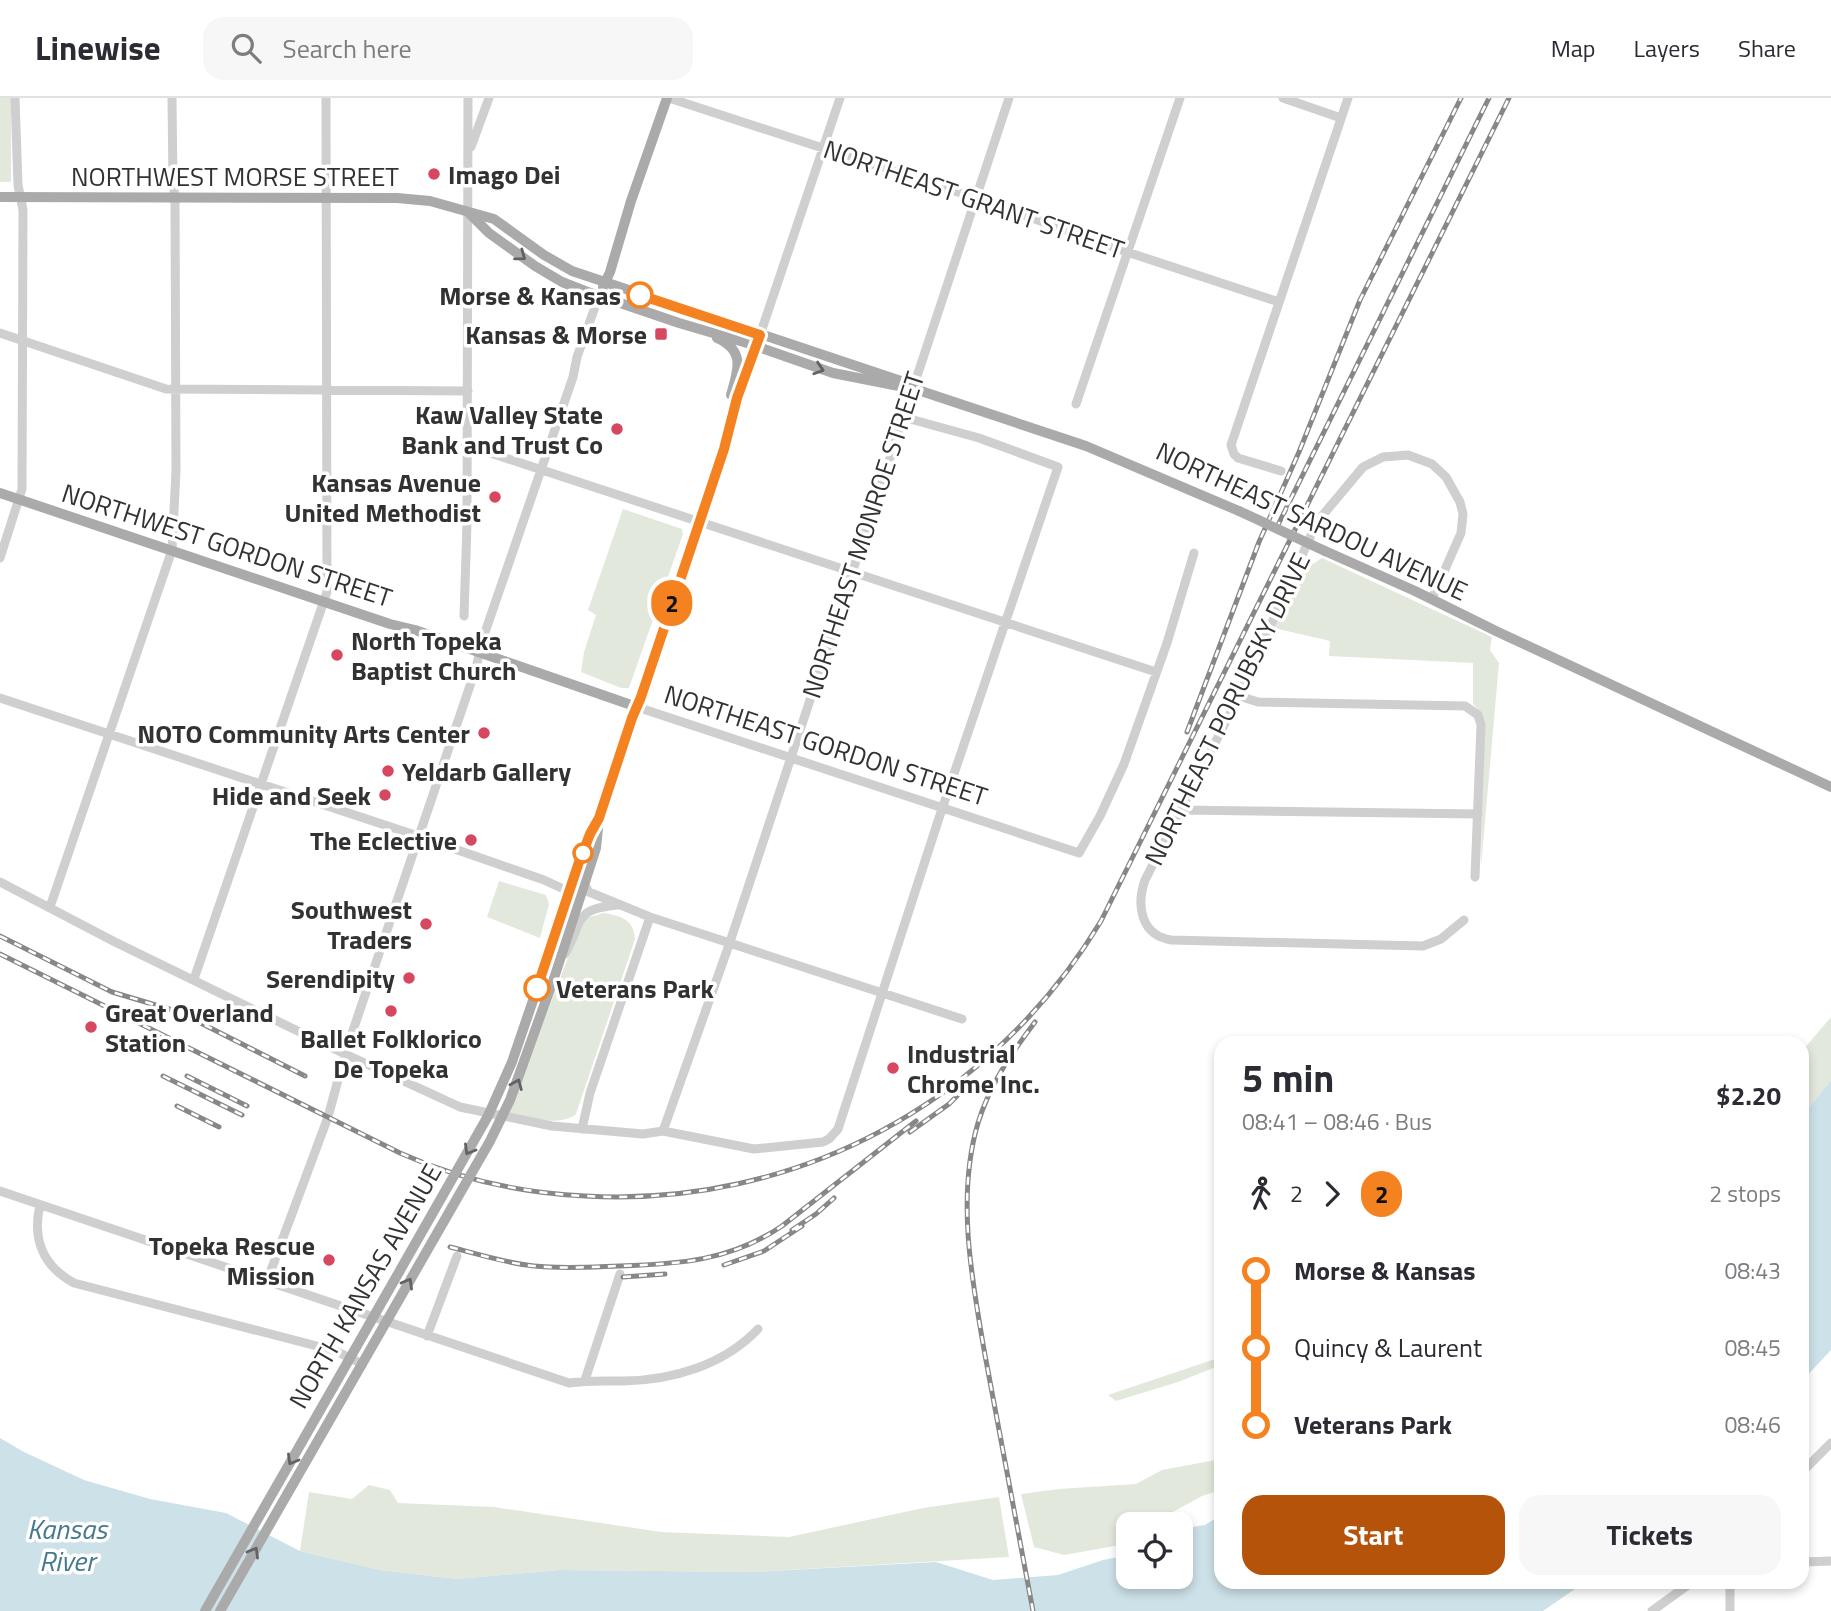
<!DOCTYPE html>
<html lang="en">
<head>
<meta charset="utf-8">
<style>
	body { margin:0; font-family:"Titillium Web",sans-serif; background:#f7f7f7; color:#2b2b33; height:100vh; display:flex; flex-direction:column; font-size:26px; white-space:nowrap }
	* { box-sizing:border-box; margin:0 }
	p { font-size:23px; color:#7c7c81 }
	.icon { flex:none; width:38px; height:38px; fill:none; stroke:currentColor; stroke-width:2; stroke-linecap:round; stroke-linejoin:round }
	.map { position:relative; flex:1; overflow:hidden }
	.panel { position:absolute; left:1214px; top:938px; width:595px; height:553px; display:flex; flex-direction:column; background:#fff; border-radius:21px; box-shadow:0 4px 10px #0003 }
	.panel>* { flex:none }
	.badge { padding:0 14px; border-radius:23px; font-size:24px; line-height:46px }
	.buttons { position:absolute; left:1116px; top:1414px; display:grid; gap:14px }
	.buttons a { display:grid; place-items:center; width:77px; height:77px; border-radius:14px; background:#fff; box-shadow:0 4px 10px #0003; font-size:35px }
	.map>.badge { position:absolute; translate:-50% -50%; box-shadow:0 0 0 4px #fff }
	.legs { display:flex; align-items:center; gap:10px; height:77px; padding:0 28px; font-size:23px }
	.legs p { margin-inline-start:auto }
	.headline { display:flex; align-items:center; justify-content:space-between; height:119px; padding:0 28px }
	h1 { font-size:38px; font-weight:700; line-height:52px }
	.button { display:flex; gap:14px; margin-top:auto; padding:14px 28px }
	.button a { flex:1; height:80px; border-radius:21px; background:#b45309; color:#fff; font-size:28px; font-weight:700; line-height:80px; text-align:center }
	.button a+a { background:#f7f7f7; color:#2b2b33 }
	ul { padding:0 28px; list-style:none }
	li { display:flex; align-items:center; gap:24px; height:77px; font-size:26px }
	li i { display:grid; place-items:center; width:10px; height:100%; margin:0 9px; background:currentColor }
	li i::after { content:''; width:18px; height:18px; margin:-9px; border:5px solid; border-radius:50%; background:#fff }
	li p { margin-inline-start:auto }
	li:first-child i { background:linear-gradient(#0000 50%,currentColor 0) }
	li:last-child i { background:linear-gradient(currentColor 50%,#0000 0) }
	header { display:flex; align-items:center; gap:42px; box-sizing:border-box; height:98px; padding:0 35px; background:#fff; border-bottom:2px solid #e1e1e2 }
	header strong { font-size:33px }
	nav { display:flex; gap:38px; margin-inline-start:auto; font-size:24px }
	.search { width:490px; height:63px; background:#f7f7f7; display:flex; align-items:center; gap:18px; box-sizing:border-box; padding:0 24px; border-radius:21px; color:#7c7c81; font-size:26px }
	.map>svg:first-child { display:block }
	.green { fill:#e3e8dc }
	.water { fill:#cde1e8 }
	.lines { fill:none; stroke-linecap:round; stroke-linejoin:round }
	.minor { stroke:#cfcfcf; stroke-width:9 }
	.major { stroke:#aaa; stroke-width:10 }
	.rail-casing { stroke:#878787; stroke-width:5 }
	.rail { stroke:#fff; stroke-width:2.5; stroke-dasharray:8; stroke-linecap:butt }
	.major-bridge { stroke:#aaa; stroke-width:10 }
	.oneway { stroke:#626262 }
	.line-1-casing { stroke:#fff; stroke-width:16 }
	.line-1 { stroke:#f58220; stroke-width:10 }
	.poi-dot { fill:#d64760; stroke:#fff; stroke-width:2.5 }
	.stop-1-dot { fill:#fff; stroke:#f58220; stroke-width:3.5 }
	.labels { text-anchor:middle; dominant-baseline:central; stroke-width:7; stroke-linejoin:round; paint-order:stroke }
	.poi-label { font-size:26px; font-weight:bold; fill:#323232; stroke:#fff; text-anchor:end }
	.street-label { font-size:26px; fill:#323232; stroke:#fff }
	.stop-label { font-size:26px; font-weight:bold; fill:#323232; stroke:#fff; text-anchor:end }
	.water-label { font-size:28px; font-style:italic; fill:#46798d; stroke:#fff }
</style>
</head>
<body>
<header>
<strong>Linewise</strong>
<div class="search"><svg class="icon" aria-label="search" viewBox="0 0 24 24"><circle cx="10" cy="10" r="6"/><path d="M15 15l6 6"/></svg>Search here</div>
<nav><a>Map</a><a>Layers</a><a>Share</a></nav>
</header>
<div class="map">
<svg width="1831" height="1513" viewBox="0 0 1831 1513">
	<rect width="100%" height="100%" fill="#fff"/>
	<path class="green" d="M 0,0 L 11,0 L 11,84 L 0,84 Z
		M 623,411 L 682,431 L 683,436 L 629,590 L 621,590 L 581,574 L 584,554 L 596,517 L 588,512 Z
		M 1322,460 L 1492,539 L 1490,552 L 1499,565 L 1481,769 L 1483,624 L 1481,615 L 1473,606 L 1473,565 L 1329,558 L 1330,543 L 1274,530 L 1298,476 Z
		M 499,783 L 546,797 L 549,806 L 540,840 L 487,819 Z
		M 604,815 C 622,818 634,822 635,841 L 576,1016 C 559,1030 529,1018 509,1015 L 567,862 C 575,848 579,834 586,820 Z
		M 1831,919 L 1831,982 L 1803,1017 L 1803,952 Z
		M 1221,1259 L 1221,1267 L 1178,1284 L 1116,1303 L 1108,1297 Z
		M 1221,1361 L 1221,1392 L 1202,1398 L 1151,1426 L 1129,1426 L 1129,1444 L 1126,1446 L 1064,1457 L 1034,1449 L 1021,1396 L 1059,1391 L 1136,1386 L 1162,1372 Z
		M 369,1387 L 390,1392 L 398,1405 L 494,1409 L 661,1434 L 789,1439 L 923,1410 L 999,1399 L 1009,1459 L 755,1474 L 560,1472 L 457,1481 L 380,1472 L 300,1453 L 309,1394 L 352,1401 Z"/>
	<path class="water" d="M 1831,982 L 1831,1252 L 1803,1282 L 1803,1017 Z
		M 0,1340 L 24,1354 L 84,1382 L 150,1401 L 226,1415 L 300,1453 L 380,1472 L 457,1481 L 560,1472 L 755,1474 L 936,1464 L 993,1482 L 1058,1477 L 1103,1462 L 1129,1457 L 1129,1479 L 1181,1479 L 1181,1431 L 1205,1427 L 1221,1417 L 1222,1484 L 1585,1484 L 1543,1513 L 0,1513 Z"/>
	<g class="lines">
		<path class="minor" d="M 669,0 L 976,100 L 1127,154 L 1279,204
			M 1283,0 L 1341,20
			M 471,49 L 489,0
			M 0,235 L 166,291 L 468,293
			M 760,237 L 840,0
			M 1076,306 L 1180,0
			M 466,347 L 1156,574
			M 1281,373 L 1238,360 L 1234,356 L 1231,347 L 1348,0
			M 0,460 L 22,391 L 23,112 L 18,87 L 15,0
			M 1432,501 L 1461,435 L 1463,416 L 1460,404 L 1446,379 L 1432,366 L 1408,357 L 1383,359 L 1363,369 L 1317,424 L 1239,598 L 1145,782 C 1136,808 1141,837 1171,842 L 1423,848 L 1441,841 L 1464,822
			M 464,518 L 467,425 L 468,0
			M 1239,598 L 1258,604 L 1465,608 L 1478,617 L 1481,627 L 1475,779
			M 0,600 L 406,734 L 544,782 L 570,794
			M 637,609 L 1079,755 L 1100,718 L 1124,666 L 1167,545 L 1194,455
			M 1181,712 L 1478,716
			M 0,784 L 115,844 L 345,956 L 460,1009 L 552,1028 L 643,1036 L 663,1033 L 754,1051 L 823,1044 L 829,1041 L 838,1031 L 939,720 L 1058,369 L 979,340 L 903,319
			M 584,786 L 589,794 L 650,819 L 962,921
			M 50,809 L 172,452 L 176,373 L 175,99 L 173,86 L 172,0
			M 565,856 C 584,822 573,811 618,807
			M 194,881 L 327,494 L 326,0
			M 582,1031 L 590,995 L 650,819
			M 663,1033 L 730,844 L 1009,0
			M 0,1093 L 569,1285 C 588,1282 605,1283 624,1283 C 673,1282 724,1267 758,1231
			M 40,1107 C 32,1141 43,1168 74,1185 L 336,1253 L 362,1266
			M 267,1183 L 328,1019 L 345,956 L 476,570 L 482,543 L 573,279 L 577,259 L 599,198
			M 427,1238 L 457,1158
			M 585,1282 L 620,1176
			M 1802,1374 L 1831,1345
			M 1802,1464 L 1831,1463
			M 1652,1513 L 1692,1484
			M 1730,1513 L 1730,1484"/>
		<path class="major" d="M 0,99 L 397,100 L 430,103 L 494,121 L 544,157 L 572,173 L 904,284 L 912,290 L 1086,348 L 1239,413
			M 469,115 L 489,135 L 535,168 L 562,184 L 585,193 L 679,225 L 747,245 L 833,275 L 909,290
			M 603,189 L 610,174 L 631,103 L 667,0
			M 717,240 C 746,253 738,272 731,297
			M 0,395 L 390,526 L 415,532 L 637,609
			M 1325,453 L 1415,493 L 1498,534 L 1831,689
			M 542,876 L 579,764 L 597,724
			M 554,880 L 596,750 L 599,720 L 724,351 C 734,312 743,274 760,237
			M 205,1513 L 350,1260
			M 220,1513 L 362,1266"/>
		<g class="rail-casing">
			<path id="rail" d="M 1276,431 L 1489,0
				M 1187,634 L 1259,444 L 1299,354 L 1360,202 L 1461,0
				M 0,838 L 112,894 L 179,914 L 305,978
				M 0,856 L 400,1055 C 458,1081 522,1095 585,1098 C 796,1110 992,1004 1101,823 L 1509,0
				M 163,978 L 242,1017
				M 187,978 L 247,1008
				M 177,1008 L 219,1029
				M 910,1034 L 949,1006 L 972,983
				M 792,1132 L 816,1116 L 834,1100
				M 450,1149 C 478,1156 505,1165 534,1168 C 562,1171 591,1169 619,1168 C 680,1166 730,1163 782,1128 L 916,1023
				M 724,1167 L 764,1153 L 802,1128
				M 623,1179 L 665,1176
				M 1033,1513 C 1017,1428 1001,1342 985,1257 C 972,1183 956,1099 978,1025 C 990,986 1011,956 1035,924"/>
		</g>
		<use href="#rail" class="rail"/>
		<path class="major-bridge" d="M 1239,413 L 1325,453
			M 350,1260 L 488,1018 L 512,964 L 542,876
			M 362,1266 L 490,1043 L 510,1002 L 554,880"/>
	</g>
	<defs><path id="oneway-chevron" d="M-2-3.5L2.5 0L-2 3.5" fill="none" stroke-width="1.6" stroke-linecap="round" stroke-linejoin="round" transform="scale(1.75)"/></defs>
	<g class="oneway">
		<use href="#oneway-chevron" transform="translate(521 158) rotate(36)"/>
		<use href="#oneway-chevron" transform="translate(819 271) rotate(18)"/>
		<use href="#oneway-chevron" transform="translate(517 986) rotate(-67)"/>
		<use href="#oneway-chevron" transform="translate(469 1052) rotate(120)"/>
		<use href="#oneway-chevron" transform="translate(408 1185) rotate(-60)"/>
		<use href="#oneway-chevron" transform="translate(292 1362) rotate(120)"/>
		<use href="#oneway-chevron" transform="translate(254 1454) rotate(-60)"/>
	</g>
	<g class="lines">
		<g class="line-1-casing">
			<path id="line-1" d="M 537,890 L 579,764 L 590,736 L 599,720 L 632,620 L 641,599 L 724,351 L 737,300 L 760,237 L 640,197"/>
		</g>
		<use href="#line-1" class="line-1"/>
	</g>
	<g class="poi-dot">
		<circle cx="434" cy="76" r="7"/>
		<rect x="654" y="229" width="14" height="14" rx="3.5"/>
		<circle cx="617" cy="331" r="7"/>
		<circle cx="495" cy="399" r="7"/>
		<circle cx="337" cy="557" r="7"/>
		<circle cx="484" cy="635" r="7"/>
		<circle cx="388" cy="673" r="7"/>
		<circle cx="385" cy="697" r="7"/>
		<circle cx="471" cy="742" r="7"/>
		<circle cx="426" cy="826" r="7"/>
		<circle cx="409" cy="880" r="7"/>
		<circle cx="391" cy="913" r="7"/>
		<circle cx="91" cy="929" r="7"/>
		<circle cx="893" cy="970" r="7"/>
		<circle cx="329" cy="1162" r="7"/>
	</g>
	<g class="stop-1-dot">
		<circle cx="640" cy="197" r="12"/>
		<circle cx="583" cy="755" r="9"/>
		<circle cx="537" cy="890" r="12"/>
	</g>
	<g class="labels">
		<g class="poi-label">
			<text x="448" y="76" text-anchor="start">Imago Dei</text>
			<text x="647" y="236">Kansas &amp; Morse</text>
			<text x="603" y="316">Kaw Valley State<tspan x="603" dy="30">Bank and Trust Co</tspan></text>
			<text x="481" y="384">Kansas Avenue<tspan x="481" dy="30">United Methodist</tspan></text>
			<text x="351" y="542" text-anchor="start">North Topeka<tspan x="351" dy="30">Baptist Church</tspan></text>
			<text x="470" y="635">NOTO Community Arts Center</text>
			<text x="402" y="673" text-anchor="start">Yeldarb Gallery</text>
			<text x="371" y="697">Hide and Seek</text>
			<text x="457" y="742">The Eclective</text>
			<text x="412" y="811">Southwest<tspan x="412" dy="30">Traders</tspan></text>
			<text x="395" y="880">Serendipity</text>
			<text x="105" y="914" text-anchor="start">Great Overland<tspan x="105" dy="30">Station</tspan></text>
			<text x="391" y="940" text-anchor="middle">Ballet Folklorico<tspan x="391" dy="30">De Topeka</tspan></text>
			<text x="907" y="955" text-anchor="start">Industrial<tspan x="907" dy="30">Chrome Inc.</tspan></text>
			<text x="315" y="1147">Topeka Rescue<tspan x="315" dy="30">Mission</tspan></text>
		</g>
		<g class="street-label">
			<text x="235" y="78">NORTHWEST MORSE STREET</text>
			<text transform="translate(974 101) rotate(19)">NORTHEAST GRANT STREET</text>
			<text transform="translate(1312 423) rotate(25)">NORTHEAST SARDOU AVENUE</text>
			<text transform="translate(863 437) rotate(-72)">NORTHEAST MONROE STREET</text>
			<text transform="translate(227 447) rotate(18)">NORTHWEST GORDON STREET</text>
			<text transform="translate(1227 611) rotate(-64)">NORTHEAST PORUBSKY DRIVE</text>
			<text transform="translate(826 647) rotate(18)">NORTHEAST GORDON STREET</text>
			<text transform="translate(365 1188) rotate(-60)">NORTH KANSAS AVENUE</text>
		</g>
		<g class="stop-label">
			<text x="621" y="197">Morse &amp; Kansas</text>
			<text x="556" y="890" text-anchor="start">Veterans Park</text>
		</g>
		<g class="water-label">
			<text x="67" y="1430">Kansas<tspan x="67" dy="32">River</tspan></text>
		</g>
	</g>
</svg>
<div class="buttons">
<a><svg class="icon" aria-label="locate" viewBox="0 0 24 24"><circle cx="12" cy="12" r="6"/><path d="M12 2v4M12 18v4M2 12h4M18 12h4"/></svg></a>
</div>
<b class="badge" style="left:672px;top:505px;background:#f58220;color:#111">2</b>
<section class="panel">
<div class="headline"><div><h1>5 min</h1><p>08:41 – 08:46 · Bus</p></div><b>$2.20</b></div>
<div class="legs"><svg class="icon" aria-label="walk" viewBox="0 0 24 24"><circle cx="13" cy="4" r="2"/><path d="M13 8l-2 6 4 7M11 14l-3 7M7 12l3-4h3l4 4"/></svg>2<svg class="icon" aria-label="forward" viewBox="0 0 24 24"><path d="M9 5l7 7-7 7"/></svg><b class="badge" style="background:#f58220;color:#111">2</b><p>2 stops</p></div>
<ul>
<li><i style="color:#f58220"></i><b>Morse &amp; Kansas</b><p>08:43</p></li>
<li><i style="color:#f58220"></i><span>Quincy &amp; Laurent</span><p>08:45</p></li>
<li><i style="color:#f58220"></i><b>Veterans Park</b><p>08:46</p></li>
</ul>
<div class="button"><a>Start</a><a>Tickets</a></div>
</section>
</div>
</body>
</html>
